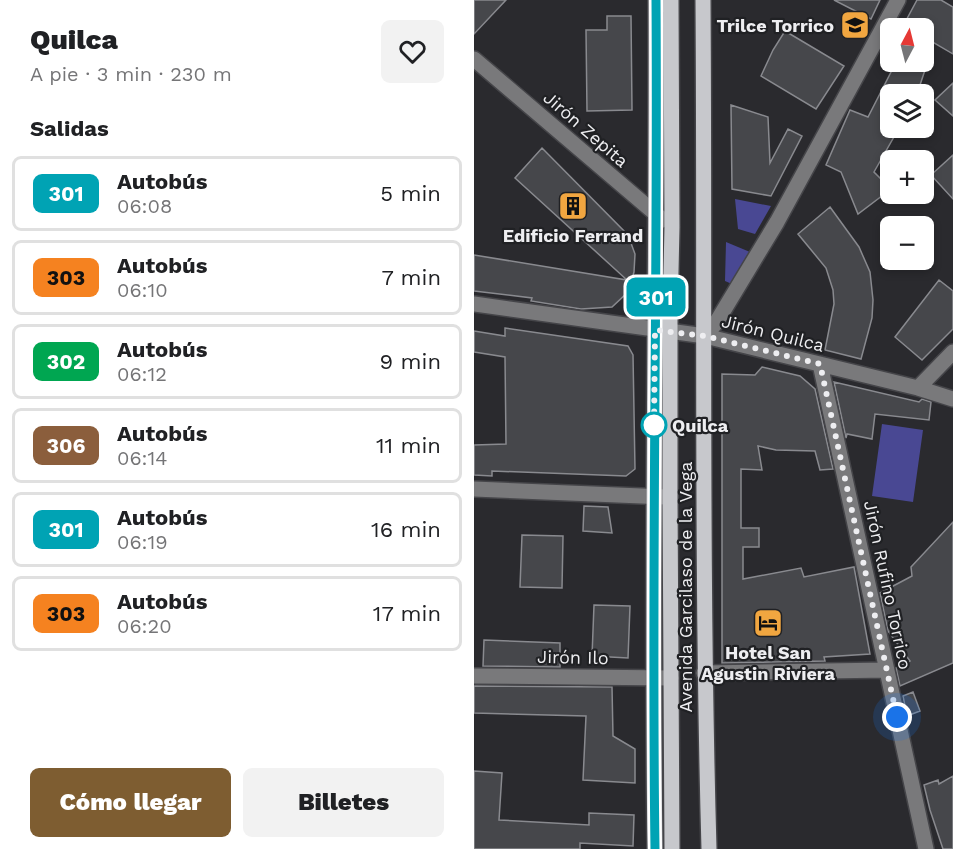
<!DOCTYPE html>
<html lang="es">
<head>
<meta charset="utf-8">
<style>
	body { margin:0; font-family:"Work Sans",sans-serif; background:#f2f2f2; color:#202124; height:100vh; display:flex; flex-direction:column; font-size:22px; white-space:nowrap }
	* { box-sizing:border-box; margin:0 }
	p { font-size:20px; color:#757577 }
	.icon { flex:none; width:33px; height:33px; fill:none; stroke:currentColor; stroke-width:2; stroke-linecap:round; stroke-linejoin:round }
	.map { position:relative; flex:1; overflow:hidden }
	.details { display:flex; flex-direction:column; background:#fff; width:474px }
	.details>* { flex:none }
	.badge { padding:0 12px; border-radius:9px; font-size:21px; line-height:39px }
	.needle { width:39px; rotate:7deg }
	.buttons { position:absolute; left:406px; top:18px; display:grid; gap:12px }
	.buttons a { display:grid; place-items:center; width:54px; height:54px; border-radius:9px; background:#fff; box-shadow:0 3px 9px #0003; font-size:30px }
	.you { position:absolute; width:30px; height:30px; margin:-15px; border:4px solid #fff; border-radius:50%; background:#1a73e8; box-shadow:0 0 0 9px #1a73e833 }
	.map>.badge { position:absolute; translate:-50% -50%; box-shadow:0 0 0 3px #fff }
	h2 { padding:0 30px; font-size:22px; line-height:54px }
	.round { display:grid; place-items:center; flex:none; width:63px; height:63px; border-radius:9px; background:#f2f2f2 }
	.summary { display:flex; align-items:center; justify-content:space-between; height:102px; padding:0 30px }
	h1 { font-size:28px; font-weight:800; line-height:45px }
	.primary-button { display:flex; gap:12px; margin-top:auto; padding:12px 30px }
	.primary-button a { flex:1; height:69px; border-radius:9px; background:#7e5d31; color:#fff; font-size:24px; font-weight:800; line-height:69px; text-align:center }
	.primary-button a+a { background:#f2f2f2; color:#202124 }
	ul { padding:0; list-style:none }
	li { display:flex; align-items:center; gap:18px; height:75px; margin:0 12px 9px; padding:0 18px; border:3px solid #e0e0e0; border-radius:9px }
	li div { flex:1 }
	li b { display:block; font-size:22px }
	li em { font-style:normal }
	li .badge { min-width:66px; font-weight:700; text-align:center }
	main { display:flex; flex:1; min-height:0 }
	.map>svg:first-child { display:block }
	.green { fill:#494893 }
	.building { fill:#46474b; stroke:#898a8f; stroke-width:1.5 }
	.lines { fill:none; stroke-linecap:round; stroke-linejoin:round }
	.minor-casing { stroke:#454549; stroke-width:18 }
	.major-casing { stroke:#454549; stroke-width:18 }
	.minor { stroke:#79797b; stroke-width:15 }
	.major { stroke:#c7c8cc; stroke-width:15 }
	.line-casing { stroke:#fff; stroke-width:14 }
	.line { stroke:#00a3b4; stroke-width:9 }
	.walk { stroke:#eeeef1; stroke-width:6; stroke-dasharray:0 10.8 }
	.stop-dot { fill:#fff; stroke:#00a3b4; stroke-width:3 }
	.labels { text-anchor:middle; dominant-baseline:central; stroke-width:4.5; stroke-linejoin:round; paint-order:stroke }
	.poi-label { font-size:18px; font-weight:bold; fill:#eeeef1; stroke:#202124 }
	.street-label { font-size:18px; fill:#eeeef1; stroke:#202124 }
	.stop-label { font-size:18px; font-weight:bold; fill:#eeeef1; stroke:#202124; text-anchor:start }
</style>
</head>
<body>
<main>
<section class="details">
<div class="summary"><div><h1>Quilca</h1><p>A pie · 3 min · 230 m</p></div><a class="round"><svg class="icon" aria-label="heart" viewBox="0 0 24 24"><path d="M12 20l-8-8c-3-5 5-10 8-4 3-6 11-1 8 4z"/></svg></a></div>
<h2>Salidas</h2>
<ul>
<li><span class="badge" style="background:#00a3b4;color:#fff">301</span><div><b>Autobús</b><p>06:08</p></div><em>5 min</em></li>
<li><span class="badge" style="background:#f58220;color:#111">303</span><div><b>Autobús</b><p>06:10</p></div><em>7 min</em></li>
<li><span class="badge" style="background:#00a651;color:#fff">302</span><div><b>Autobús</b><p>06:12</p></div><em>9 min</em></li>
<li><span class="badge" style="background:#8b5e3c;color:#fff">306</span><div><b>Autobús</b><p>06:14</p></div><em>11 min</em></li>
<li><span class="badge" style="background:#00a3b4;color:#fff">301</span><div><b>Autobús</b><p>06:19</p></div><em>16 min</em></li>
<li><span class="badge" style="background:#f58220;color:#111">303</span><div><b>Autobús</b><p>06:20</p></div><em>17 min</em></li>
</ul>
<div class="primary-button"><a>Cómo llegar</a><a>Billetes</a></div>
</section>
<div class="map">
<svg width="479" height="849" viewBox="0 0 479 849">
	<rect width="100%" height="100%" fill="#2a2a2e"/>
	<path class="green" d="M 261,199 L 297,206 L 281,234 L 264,229 Z
		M 252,242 L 276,252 L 258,284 L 251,281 Z
		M 408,424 L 449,430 L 439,502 L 398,496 Z"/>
	<path class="building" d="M 0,0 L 32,0 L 0,34 Z
		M 360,0 L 406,0 L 397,19 Z
		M 443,0 L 467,0 L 479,7 L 479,54 L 450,37 L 450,28 L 428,28 Z
		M 133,16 L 157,16 L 158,110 L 113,111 L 112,30 L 133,30 Z
		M 311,31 L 370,66 L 342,109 L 287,76 L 299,50 Z
		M 418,62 L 448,62 L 451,70 L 443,94 L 417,94 L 417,128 L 425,128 L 400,172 L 417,189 L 384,214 L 367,172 L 352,165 L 376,110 L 394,117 L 417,72 Z
		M 479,83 L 479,116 L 461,100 Z
		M 257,105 L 294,117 L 296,163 L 314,129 L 328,136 L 297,196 L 258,189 Z
		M 68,148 L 154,235 L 161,254 L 160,272 L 154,292 L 138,307 L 107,309 L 57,301 L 58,298 L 0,291 L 0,255 L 153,280 L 41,178 Z
		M 479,155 L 479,199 L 457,175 Z
		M 356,207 L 385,247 L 396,272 L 399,300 L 398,318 L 387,359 L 351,350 L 360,304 L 359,290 L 352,268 L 324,234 Z
		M 465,280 L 479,291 L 479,329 L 448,360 L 421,337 Z
		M 31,328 L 154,346 L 159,355 L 161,469 L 152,476 L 18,471 L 18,476 L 0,475 L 0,445 L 32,444 L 31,357 L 0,352 L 0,331 L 31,336 Z
		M 288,367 L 326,376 L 341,389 L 359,469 L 346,470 L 341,451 L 302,450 L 284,446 L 288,470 L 267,469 L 267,528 L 285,528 L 285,547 L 269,547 L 269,579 L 327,568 L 330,577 L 380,567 L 396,654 L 350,657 L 351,661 L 248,663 L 248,374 L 281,375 Z
		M 360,382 L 445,402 L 448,399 L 457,402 L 455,420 L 401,414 L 398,439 L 373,434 L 372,438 Z
		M 110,506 L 134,507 L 138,533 L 109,531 Z
		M 479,522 L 479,663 L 426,686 L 422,668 L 436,661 L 414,631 L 406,593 L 438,576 L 437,567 Z
		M 48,535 L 89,536 L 88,588 L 46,587 Z
		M 120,605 L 156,606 L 154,658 L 118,656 Z
		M 10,640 L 86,643 L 86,667 L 9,666 Z
		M 0,686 L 138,687 L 139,736 L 161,749 L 161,783 L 109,780 L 112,716 L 0,713 Z
		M 439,692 L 446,711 L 433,716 L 429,696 Z
		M 0,771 L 28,773 L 25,820 L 115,825 L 115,813 L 160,815 L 159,846 L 106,843 L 106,849 L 0,849 Z
		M 479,776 L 479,849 L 469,849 L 456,810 L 450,785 L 464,780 L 465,784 Z"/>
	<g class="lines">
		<g class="minor-casing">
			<path id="minor" d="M 0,59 L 189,220
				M 0,304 L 231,336 L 444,388 L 479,399
				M 231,336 L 242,323 L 303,222 L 424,0
				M 346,364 L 452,849
				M 444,388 L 479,352
				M 0,489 L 192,497
				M 230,673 L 413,670
				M 0,676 L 197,678"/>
		</g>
		<g class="major-casing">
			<path id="major" d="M 197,0 L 198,227 L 196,315 L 196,497 L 198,849
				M 229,0 C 231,283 227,566 235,849
				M 181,849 C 177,566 183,283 182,0"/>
		</g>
		<use href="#minor" class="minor"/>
		<use href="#major" class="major"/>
	</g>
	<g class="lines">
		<g class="line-casing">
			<path id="line" d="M 181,849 C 177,566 184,283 182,0"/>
		</g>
		<use href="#line" class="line"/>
		<path class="walk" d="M 180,425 L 180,429 L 181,330 L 231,336 L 346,364 L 423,717"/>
	</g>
	<defs>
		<g id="school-square" transform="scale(1.5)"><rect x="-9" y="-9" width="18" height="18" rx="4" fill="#f1a640" stroke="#202124"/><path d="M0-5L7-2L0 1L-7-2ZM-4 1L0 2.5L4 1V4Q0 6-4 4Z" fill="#111"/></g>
		<g id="building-square" transform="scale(1.5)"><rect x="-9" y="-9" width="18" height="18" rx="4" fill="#f1a640" stroke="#202124"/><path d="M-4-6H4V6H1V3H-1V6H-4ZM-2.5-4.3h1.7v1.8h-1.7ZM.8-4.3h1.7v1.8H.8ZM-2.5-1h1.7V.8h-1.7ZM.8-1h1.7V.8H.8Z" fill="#111"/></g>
		<g id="hotel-square" transform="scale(1.5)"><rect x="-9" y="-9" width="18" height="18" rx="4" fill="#f1a640" stroke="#202124"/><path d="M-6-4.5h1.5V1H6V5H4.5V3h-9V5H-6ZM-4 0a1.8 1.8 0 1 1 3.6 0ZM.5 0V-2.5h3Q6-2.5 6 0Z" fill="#111"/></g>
	</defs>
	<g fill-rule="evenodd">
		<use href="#school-square" x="381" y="25"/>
		<use href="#building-square" x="99" y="206"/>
		<use href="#hotel-square" x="294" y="623"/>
	</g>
	<circle class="stop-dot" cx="180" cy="425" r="12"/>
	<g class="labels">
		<g class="poi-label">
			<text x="360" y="25" text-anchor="end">Trilce Torrico</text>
			<text x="99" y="235">Edificio Ferrand</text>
			<text x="294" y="652">Hotel San<tspan x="294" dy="21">Agustin Riviera</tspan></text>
		</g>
		<g class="street-label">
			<text transform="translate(112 129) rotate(41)">Jirón Zepita</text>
			<text transform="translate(299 333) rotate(14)">Jirón Quilca</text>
			<text transform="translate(414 585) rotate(78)">Jirón Rufino Torrico</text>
			<text transform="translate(211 587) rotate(-90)">Avenida Garcilaso de la Vega</text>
			<text transform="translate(99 657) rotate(1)">Jirón Ilo</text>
		</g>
		<g class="stop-label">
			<text x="198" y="425">Quilca</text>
		</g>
	</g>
</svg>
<div class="buttons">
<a><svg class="needle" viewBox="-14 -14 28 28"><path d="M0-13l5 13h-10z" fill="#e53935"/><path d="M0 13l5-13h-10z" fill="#757577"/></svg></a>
<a><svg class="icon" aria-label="layers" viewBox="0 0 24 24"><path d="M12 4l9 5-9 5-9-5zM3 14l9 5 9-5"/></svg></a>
<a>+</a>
<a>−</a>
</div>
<div class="you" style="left:423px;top:717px"></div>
<b class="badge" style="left:182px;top:297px;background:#00a3b4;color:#fff">301</b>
</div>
</main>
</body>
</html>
